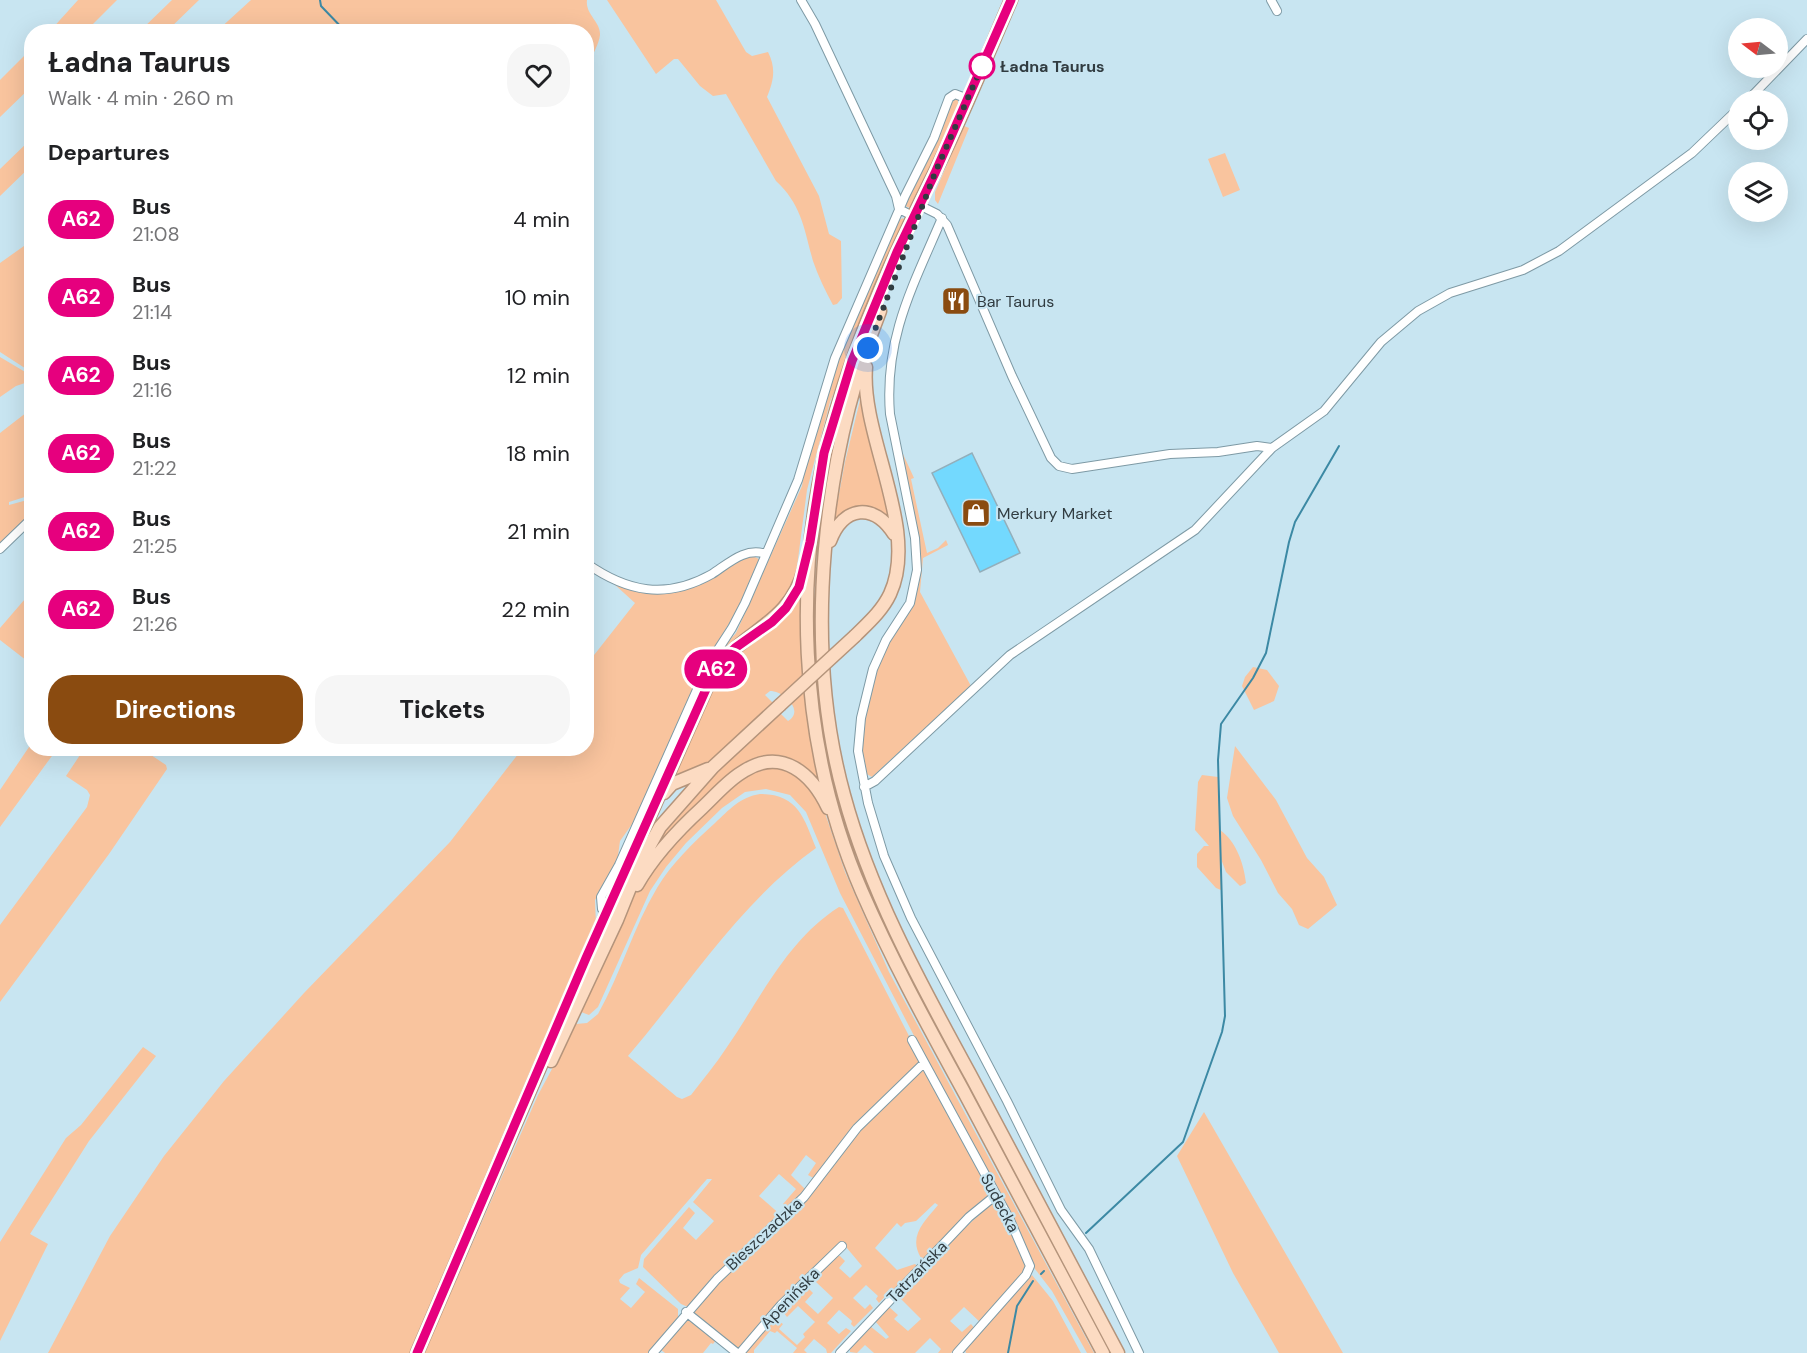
<!DOCTYPE html>
<html lang="en">
<head>
<meta charset="utf-8">
<style>
	body { margin:0; font-family:"DM Sans",sans-serif; background:#f6f6f6; color:#202124; height:100vh; display:flex; flex-direction:column; font-size:22px; white-space:nowrap }
	* { box-sizing:border-box; margin:0 }
	p { font-size:20px; color:#757577 }
	.icon { flex:none; width:33px; height:33px; fill:none; stroke:currentColor; stroke-width:2; stroke-linecap:round; stroke-linejoin:round }
	.map { position:relative; flex:1; overflow:hidden }
	.panel { position:absolute; left:24px; top:24px; width:570px; height:732px; display:flex; flex-direction:column; background:#fff; border-radius:24px; box-shadow:0 6px 24px #0002 }
	.panel>* { flex:none }
	.badge { padding:0 12px; border-radius:20px; font-size:21px; line-height:39px }
	.needle { width:39px; rotate:286deg }
	.buttons { position:absolute; left:1728px; top:18px; display:grid; gap:12px }
	.buttons a { display:grid; place-items:center; width:60px; height:60px; border-radius:50%; background:#fff; box-shadow:0 6px 24px #0002; font-size:30px }
	.you { position:absolute; width:30px; height:30px; margin:-15px; border:4px solid #fff; border-radius:50%; background:#1a73e8; box-shadow:0 0 0 9px #1a73e833 }
	.map>.badge { position:absolute; translate:-50% -50%; box-shadow:0 0 0 3px #fff }
	h2 { padding:0 24px; font-size:22px; line-height:54px }
	.round { display:grid; place-items:center; flex:none; width:63px; height:63px; border-radius:24px; background:#f6f6f6 }
	.headline { display:flex; align-items:center; justify-content:space-between; height:102px; padding:0 24px }
	h1 { font-size:28px; font-weight:700; line-height:45px }
	.button { display:flex; gap:12px; margin-top:auto; padding:12px 24px }
	.button a { flex:1; height:69px; border-radius:24px; background:#8a4b10; color:#fff; font-size:24px; font-weight:700; line-height:69px; text-align:center }
	.button a+a { background:#f6f6f6; color:#202124 }
	ul { padding:0; list-style:none }
	li { display:flex; align-items:center; gap:18px; height:78px; padding:0 24px }
	li div { flex:1 }
	li b { display:block; font-size:22px }
	li em { font-style:normal }
	li .badge { min-width:66px; font-weight:700; text-align:center }
	.map>svg:first-child { display:block }
	.green { fill:#f9c49e }
	.lines { fill:none; stroke-linecap:round; stroke-linejoin:round }
	.stream { stroke:#3c89a4; stroke-width:2 }
	.building { fill:#73d9fe; stroke:#93afbb; stroke-width:1.5 }
	.minor-casing { stroke:#7e9aa5; stroke-width:10 }
	.primary-casing { stroke:#b4947b; stroke-width:15 }
	.minor { stroke:#fff; stroke-width:8 }
	.primary { stroke:#fcdbc2; stroke-width:12 }
	.primary-bridge-casing { stroke:#b4947b; stroke-width:15; stroke-linecap:butt }
	.primary-bridge { stroke:#fcdbc2; stroke-width:12 }
	.line-casing { stroke:#fff; stroke-width:14 }
	.line { stroke:#e6007e; stroke-width:9 }
	.walk { stroke:#313c41; stroke-width:6; stroke-dasharray:0 10.8 }
	.stop-dot { fill:#fff; stroke:#e6007e; stroke-width:3 }
	.labels { text-anchor:middle; dominant-baseline:central; stroke-width:4.5; stroke-linejoin:round; paint-order:stroke }
	.stop-label { font-size:16px; font-weight:bold; fill:#313c41; stroke:#c8e5f1; text-anchor:start }
	.poi-label { font-size:16px; fill:#313c41; stroke:#c8e5f1; text-anchor:start }
	.street-label { font-size:16px; fill:#313c41; stroke:#c8e5f1 }
</style>
</head>
<body>
<div class="map">
<svg width="1807" height="1353" viewBox="0 0 1807 1353">
	<rect width="100%" height="100%" fill="#c8e5f1"/>
	<path class="green" d="M 78,0 L 117,0 L 86,31 L 50,31 Z
		M 172,0 L 199,0 L 167,31 L 140,31 Z
		M 251,0 L 587,0 C 585,14 601,22 600,35 C 599,45 591,57 587,66 L 586,32 L 217,31 Z
		M 607,0 L 716,0 L 746,52 L 752,56 L 768,52 C 776,68 774,80 767,97 L 819,196 L 829,234 L 841,241 L 842,298 L 837,304 L 833,305 C 825,290 818,276 813,261 C 804,229 802,205 776,181 L 726,94 L 713,96 L 700,86 L 678,59 L 674,59 L 656,74 Z
		M 31,49 L 31,87 L 0,117 L 0,80 Z
		M 954,98 L 958,98 L 958,104 L 929,171 L 910,208 L 905,206 L 905,202 L 917,181 Z
		M 964,126 L 969,128 L 938,204 L 935,200 L 935,192 Z
		M 31,139 L 31,166 L 0,196 L 0,169 Z
		M 1225,153 L 1240,190 L 1223,197 L 1208,159 Z
		M 903,218 L 905,222 L 830,402 L 807,490 L 795,582 L 784,602 L 723,653 L 606,902 L 605,898 L 713,659 L 736,633 L 802,486 L 806,464 L 836,364 L 897,221 Z
		M 31,241 L 31,372 L 0,352 L 0,263 Z
		M 0,357 L 32,376 L 31,381 L 16,386 L 0,397 Z
		M 862,392 L 892,520 L 880,512 L 844,513 L 834,521 L 845,462 Z
		M 31,409 L 31,495 L 9,502 L 9,505 L 31,499 L 31,515 L 0,545 L 0,433 Z
		M 903,454 L 914,478 L 911,479 L 927,553 L 938,548 L 946,540 L 948,545 L 923,558 L 920,592 L 971,686 L 872,777 L 865,773 L 861,751 L 861,732 L 879,661 L 886,646 L 908,613 L 919,585 L 920,550 L 902,461 Z
		M 749,554 L 759,559 L 739,607 L 708,658 L 674,730 L 673,740 L 640,813 L 620,841 L 617,863 L 595,900 L 596,924 L 410,1353 L 48,1353 L 110,1236 L 164,1156 L 224,1081 L 304,993 L 450,842 L 522,749 L 586,748 L 587,664 L 635,603 L 613,583 C 666,605 702,577 749,554 Z
		M 31,592 L 31,664 L 0,640 L 0,628 Z
		M 801,593 C 798,657 807,719 819,783 L 804,767 L 754,762 L 640,872 L 658,837 L 692,795 L 780,713 L 788,721 C 805,711 784,691 770,691 L 765,695 L 773,703 L 711,761 L 702,768 L 670,780 L 716,675 Z
		M 1253,667 L 1267,670 L 1279,686 L 1274,701 L 1254,710 L 1242,686 L 1245,677 Z
		M 31,744 L 32,748 L 57,749 L 0,827 L 0,790 Z
		M 1235,746 L 1276,800 L 1307,858 L 1324,877 L 1337,905 L 1308,929 L 1299,925 L 1292,909 L 1278,893 L 1261,860 L 1233,816 L 1227,798 Z
		M 84,749 L 142,749 L 166,765 L 167,769 L 109,854 L 0,1002 L 0,925 L 87,807 L 90,795 L 87,790 L 66,776 Z
		M 778,766 L 805,779 L 824,810 L 845,872 L 889,972 L 1094,1353 L 1087,1353 L 1052,1291 L 1035,1269 L 840,893 L 806,812 L 790,795 L 766,789 L 745,792 L 722,808 L 686,843 L 666,867 L 650,891 L 598,1007 L 589,1015 L 581,1012 C 605,958 626,895 666,849 C 678,836 692,823 705,810 C 727,789 746,768 778,766 Z
		M 1202,775 L 1218,777 L 1220,830 C 1236,841 1244,864 1246,883 L 1240,886 L 1226,872 L 1221,859 L 1221,890 L 1216,888 L 1197,867 L 1197,854 L 1204,846 L 1209,846 L 1195,830 L 1198,782 Z
		M 760,794 C 798,794 804,818 816,848 C 739,903 689,985 628,1056 L 677,1097 L 682,1099 L 691,1095 C 703,1079 716,1064 727,1047 C 761,998 787,940 839,907 L 843,908 L 990,1193 L 926,1259 L 921,1258 C 908,1236 924,1222 938,1205 L 935,1203 L 916,1221 L 905,1223 L 901,1227 L 897,1223 L 875,1248 L 897,1270 L 915,1264 L 918,1267 L 894,1291 L 891,1290 L 879,1303 L 876,1299 L 878,1296 L 866,1285 L 853,1298 L 865,1309 L 870,1304 L 873,1308 L 854,1327 L 851,1324 L 852,1321 L 839,1310 L 827,1323 L 839,1334 L 846,1328 L 851,1331 L 831,1353 L 827,1353 L 826,1349 L 814,1339 L 804,1350 L 807,1353 L 793,1353 L 797,1348 L 777,1331 L 775,1333 L 770,1331 L 754,1350 L 754,1353 L 745,1353 L 773,1318 L 783,1324 L 779,1329 L 797,1345 L 805,1337 L 803,1334 L 815,1322 L 798,1306 L 787,1317 L 781,1309 L 805,1285 L 813,1293 L 805,1302 L 818,1314 L 833,1298 L 816,1282 L 811,1281 L 835,1256 L 840,1256 L 845,1261 L 839,1268 L 850,1278 L 862,1266 L 841,1241 L 739,1348 L 736,1348 L 692,1312 L 720,1280 L 799,1206 L 815,1179 L 808,1175 L 816,1163 L 806,1155 L 791,1175 L 806,1190 L 789,1209 L 783,1204 L 796,1189 L 779,1174 L 759,1196 L 782,1216 L 719,1274 L 688,1307 L 681,1304 L 643,1267 L 644,1259 L 689,1207 L 695,1213 L 683,1228 L 696,1240 L 714,1221 L 693,1202 L 712,1179 L 707,1179 L 641,1255 L 638,1268 L 624,1274 L 619,1280 L 620,1283 L 630,1288 L 620,1299 L 631,1308 L 645,1292 L 636,1284 L 639,1278 L 678,1309 L 678,1318 L 649,1353 L 424,1353 L 538,1095 L 576,1024 L 587,1023 L 598,1014 C 621,973 633,928 657,888 C 672,863 693,843 715,823 C 729,810 740,797 760,794 Z
		M 143,1047 L 156,1056 L 89,1141 L 30,1234 L 48,1244 L 0,1341 L 0,1242 L 66,1138 L 81,1125 Z
		M 1204,1112 L 1343,1353 L 1279,1353 L 1233,1273 L 1177,1156 Z
		M 993,1202 L 998,1202 L 1019,1242 L 1027,1270 L 982,1324 L 964,1307 L 950,1321 L 962,1332 L 971,1324 L 975,1329 L 951,1353 L 938,1353 L 941,1349 L 930,1338 L 915,1353 L 874,1353 L 865,1345 L 857,1353 L 850,1352 L 850,1348 L 870,1326 L 886,1339 L 889,1337 L 875,1321 L 888,1306 L 898,1315 L 894,1319 L 908,1331 L 921,1319 L 898,1296 L 940,1251 Z
		M 1032,1275 L 1053,1301 L 1081,1353 L 966,1353 L 964,1347 Z
		M 685,1320 L 694,1322 L 716,1340 L 713,1344 L 711,1343 L 703,1353 L 665,1353 L 660,1349 Z"/>
	<g class="lines">
		<path class="stream" d="M 320,0 L 321,6 L 346,32
			M 1086,1233 L 1183,1142 L 1222,1032 L 1225,1016 L 1218,760 L 1221,724 L 1253,678 L 1266,653 L 1289,542 L 1295,522 L 1339,446
			M 1041,1274 L 1044,1271
			M 1008,1353 L 1017,1306 L 1033,1281"/>
	</g>
	<path class="building" d="M 972,453 L 1020,553 L 980,572 L 932,473 Z"/>
	<g class="lines">
		<g class="minor-casing">
			<path id="minor" d="M 801,0 L 815,24 L 896,196 L 899,209 L 913,216
				M 1271,0 L 1277,11
				M 1748,100 L 1807,39
				M 923,207 L 937,214 L 947,225 L 1012,376 L 1051,458 L 1059,466 L 1072,469 L 1170,454 L 1218,452 L 1257,446 L 1272,448
				M 942,218 C 913,286 884,338 890,414 L 915,538 L 917,570 L 910,603 L 886,640 L 873,669 L 861,718 L 858,751 L 868,803 L 884,856 L 911,918 L 1007,1101 L 1061,1210 L 1089,1249 L 1139,1353
				M 0,549 L 32,518
				M 586,563 C 627,592 666,600 712,574 C 729,563 745,547 766,554
				M 864,787 L 875,781 L 1010,655 L 1195,530 L 1272,448 L 1324,411 L 1381,342 L 1418,311 L 1450,293 L 1523,270 L 1559,251 L 1692,153 L 1738,109
				M 608,915 L 602,909 L 601,897 L 619,865 L 708,665 L 732,628 L 745,603 L 798,480 L 835,358 L 905,196 L 934,138 L 949,98 L 955,94 L 968,99
				M 912,1040 L 1010,1220 L 1030,1266 L 1026,1275 L 957,1353
				M 686,1312 L 737,1353
				M 653,1353 L 717,1279 L 804,1197 L 857,1128 L 924,1063
				M 740,1353 L 781,1305 L 842,1246
				M 840,1353 L 969,1217 L 996,1195"/>
		</g>
		<g class="primary-casing">
			<path id="primary" d="M 1011,0 C 986,58 962,118 934,174 C 896,250 860,329 836,411 C 791,565 797,743 862,892 C 892,961 929,1028 965,1094 C 1011,1180 1057,1267 1103,1353
				M 880,311 C 823,456 802,643 844,795 C 871,895 922,986 971,1076 C 1020,1168 1069,1260 1118,1353
				M 830,541 C 844,505 874,503 894,534
				M 855,636 C 868,623 882,611 890,594 C 920,529 860,436 866,367
				M 664,793 L 672,784 L 708,769
				M 637,885 C 654,855 677,831 702,808 C 716,795 728,780 744,771 C 782,747 812,774 828,808
				M 551,1061 L 617,920 L 640,863 L 660,827 L 713,767 L 780,705
				M 417,1353 L 587,958 L 711,678 C 737,630 789,628 804,569"/>
		</g>
		<use href="#minor" class="minor"/>
		<use href="#primary" class="primary"/>
		<g class="primary-bridge-casing">
			<path id="primary-bridge" d="M 780,705 L 855,636"/>
		</g>
		<use href="#primary-bridge" class="primary-bridge"/>
	</g>
	<g class="lines">
		<g class="line-casing">
			<path id="line" d="M 417,1353 L 586,958 L 711,678 L 724,658 L 735,648 L 772,622 L 786,608 L 799,587 L 810,542 L 824,453 L 852,361 L 897,252 L 935,173 L 1011,0"/>
		</g>
		<use href="#line" class="line"/>
		<path class="walk" d="M 868,348 L 935,173 L 982,66"/>
	</g>
	<defs>
		<g id="restaurant-square" transform="scale(1.5)"><rect x="-9" y="-9" width="18" height="18" rx="4" fill="#8a4b10" stroke="#c8e5f1"/><path d="M-5-6h1v4h1v-4h1v4h1v-4h1v5L-1.5 .5V6h-2V.5L-5-1ZM5-6V6H3V1.5H1.5Q1.5-4 5-6Z" fill="#fff"/></g>
		<g id="shop-square" transform="scale(1.5)"><rect x="-9" y="-9" width="18" height="18" rx="4" fill="#8a4b10" stroke="#c8e5f1"/><path d="M-5-2.5h2.3a2.7 3.5 0 0 1 5.4 0H5L5.5 6h-11ZM-1.5-2.5h3a1.5 2.3 0 0 0-3 0Z" fill="#fff"/></g>
	</defs>
	<g fill-rule="evenodd">
		<use href="#restaurant-square" x="956" y="301"/>
		<use href="#shop-square" x="976" y="513"/>
	</g>
	<circle class="stop-dot" cx="982" cy="66" r="12"/>
	<g class="labels">
		<g class="stop-label">
			<text x="1000" y="66">Ładna Taurus</text>
		</g>
		<g class="poi-label">
			<text x="977" y="301">Bar Taurus</text>
			<text x="997" y="513">Merkury Market</text>
		</g>
		<g class="street-label">
			<text transform="translate(1000 1203) rotate(62)">Sudecka</text>
			<text transform="translate(764 1234) rotate(-43)">Bieszczadzka</text>
			<text transform="translate(917 1272) rotate(-46)">Tatrzańska</text>
			<text transform="translate(790 1298) rotate(-46)">Apenińska</text>
		</g>
	</g>
</svg>
<div class="buttons">
<a><svg class="needle" viewBox="-14 -14 28 28"><path d="M0-13l5 13h-10z" fill="#e53935"/><path d="M0 13l5-13h-10z" fill="#757577"/></svg></a>
<a><svg class="icon" aria-label="locate" viewBox="0 0 24 24"><circle cx="12" cy="12" r="6"/><path d="M12 2v4M12 18v4M2 12h4M18 12h4"/></svg></a>
<a><svg class="icon" aria-label="layers" viewBox="0 0 24 24"><path d="M12 4l9 5-9 5-9-5zM3 14l9 5 9-5"/></svg></a>
</div>
<div class="you" style="left:868px;top:348px"></div>
<b class="badge" style="left:716px;top:669px;background:#e6007e;color:#fff">A62</b>
<section class="panel">
<div class="headline"><div><h1>Ładna Taurus</h1><p>Walk · 4 min · 260 m</p></div><a class="round"><svg class="icon" aria-label="heart" viewBox="0 0 24 24"><path d="M12 20l-8-8c-3-5 5-10 8-4 3-6 11-1 8 4z"/></svg></a></div>
<h2>Departures</h2>
<ul>
<li><span class="badge" style="background:#e6007e;color:#fff">A62</span><div><b>Bus</b><p>21:08</p></div><em>4 min</em></li>
<li><span class="badge" style="background:#e6007e;color:#fff">A62</span><div><b>Bus</b><p>21:14</p></div><em>10 min</em></li>
<li><span class="badge" style="background:#e6007e;color:#fff">A62</span><div><b>Bus</b><p>21:16</p></div><em>12 min</em></li>
<li><span class="badge" style="background:#e6007e;color:#fff">A62</span><div><b>Bus</b><p>21:22</p></div><em>18 min</em></li>
<li><span class="badge" style="background:#e6007e;color:#fff">A62</span><div><b>Bus</b><p>21:25</p></div><em>21 min</em></li>
<li><span class="badge" style="background:#e6007e;color:#fff">A62</span><div><b>Bus</b><p>21:26</p></div><em>22 min</em></li>
</ul>
<div class="button"><a>Directions</a><a>Tickets</a></div>
</section>
</div>
</body>
</html>
